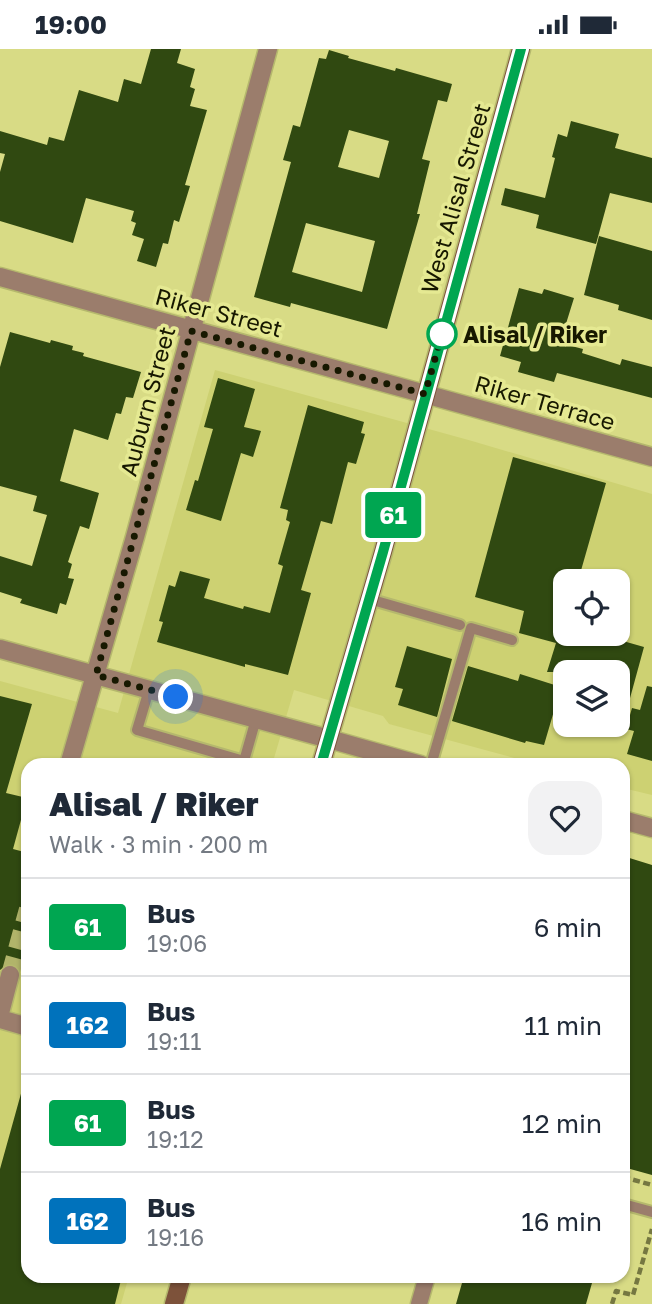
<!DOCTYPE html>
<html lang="en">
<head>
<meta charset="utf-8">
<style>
	body { margin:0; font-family:"Golos Text",sans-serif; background:#f2f2f3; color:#1f2937; height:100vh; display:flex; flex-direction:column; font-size:26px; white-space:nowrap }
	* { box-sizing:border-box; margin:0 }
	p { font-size:23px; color:#747a83 }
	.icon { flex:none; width:38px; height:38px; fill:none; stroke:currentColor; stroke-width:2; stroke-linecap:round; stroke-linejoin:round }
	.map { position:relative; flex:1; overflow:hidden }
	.side { position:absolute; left:21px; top:709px; width:609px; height:525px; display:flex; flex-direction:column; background:#fff; border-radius:21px; box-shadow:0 2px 5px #0004 }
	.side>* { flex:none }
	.badge { padding:0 14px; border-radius:5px; font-size:24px; line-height:46px }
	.buttons { position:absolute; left:553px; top:520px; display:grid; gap:14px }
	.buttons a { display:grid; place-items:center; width:77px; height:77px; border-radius:14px; background:#fff; box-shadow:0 2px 5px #0004; font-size:35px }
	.you { position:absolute; width:35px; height:35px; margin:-18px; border:5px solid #fff; border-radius:50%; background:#1a73e8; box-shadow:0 0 0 10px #1a73e833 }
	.map>.badge { position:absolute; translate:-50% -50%; box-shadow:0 0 0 4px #fff }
	.round { display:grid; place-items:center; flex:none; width:74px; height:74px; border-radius:21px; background:#f2f2f3 }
	.headline { display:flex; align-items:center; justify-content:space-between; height:119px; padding:0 28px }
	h1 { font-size:33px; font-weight:800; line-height:52px }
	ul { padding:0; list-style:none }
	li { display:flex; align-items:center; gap:21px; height:98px; padding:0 28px; border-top:2px solid #e0e1e3 }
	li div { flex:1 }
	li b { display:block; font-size:26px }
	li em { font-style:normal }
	li .badge { min-width:77px; font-weight:700; text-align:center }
	.status { display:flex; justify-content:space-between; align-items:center; height:49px; padding:0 35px; background:#fff; direction:ltr }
	.status svg { height:19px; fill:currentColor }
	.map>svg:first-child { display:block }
	.built { fill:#cdd172; fill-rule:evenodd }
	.building { fill:#304911; fill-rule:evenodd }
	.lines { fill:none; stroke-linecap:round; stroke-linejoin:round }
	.minor-tunnel { stroke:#b1b46a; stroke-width:18; stroke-dasharray:18 9; stroke-linecap:butt }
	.service-casing { stroke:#b5b86d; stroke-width:14 }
	.pedestrian-casing { stroke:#b5b86d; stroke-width:19 }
	.minor-casing { stroke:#b5b86d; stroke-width:21 }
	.tertiary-casing { stroke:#b5b86d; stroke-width:21 }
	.secondary-casing { stroke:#b5b86d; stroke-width:21 }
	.path { stroke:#757741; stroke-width:4.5; stroke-dasharray:7 3.5; stroke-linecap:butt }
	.service { stroke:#9b7d6c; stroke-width:10 }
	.pedestrian { stroke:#9b7d6c; stroke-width:16 }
	.minor { stroke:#9b7d6c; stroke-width:18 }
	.tertiary { stroke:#9b7d6c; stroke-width:18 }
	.secondary { stroke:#7d523a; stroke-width:18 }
	.line-casing { stroke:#fff; stroke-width:16 }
	.line { stroke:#00a651; stroke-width:10 }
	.walk { stroke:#171800; stroke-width:7; stroke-dasharray:0 12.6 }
	.stop-dot { fill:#fff; stroke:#00a651; stroke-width:3.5 }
	.labels { text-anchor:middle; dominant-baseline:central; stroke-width:7; stroke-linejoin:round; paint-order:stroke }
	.street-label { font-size:23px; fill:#171800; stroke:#e5e992 }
	.stop-label { font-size:23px; font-weight:bold; fill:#171800; stroke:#e5e992; text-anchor:start }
</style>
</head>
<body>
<div class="status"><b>19:00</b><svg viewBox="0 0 49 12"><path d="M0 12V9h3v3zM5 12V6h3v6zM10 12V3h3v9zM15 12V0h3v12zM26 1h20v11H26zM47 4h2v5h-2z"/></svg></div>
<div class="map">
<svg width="652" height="1255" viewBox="0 0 652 1255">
	<rect width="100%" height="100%" fill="#d8db85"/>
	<path class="built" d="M 215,321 L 472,392 L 652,445 L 652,746 L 623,739 L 623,716 L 540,716 L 389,675 L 383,667 L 294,641 L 272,716 L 28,716 L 28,1227 L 129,1227 L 121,1255 L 0,1255 L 0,632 L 118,664 ZM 565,532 L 618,532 L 618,584 L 565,584 ZM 565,623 L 618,623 L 618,676 L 565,676 Z"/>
	<path class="building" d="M 151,0 L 181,0 L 177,14 L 195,20 L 190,38 L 195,40 L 190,57 L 207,61 L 185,136 L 190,137 L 179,173 L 174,171 L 168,195 L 163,194 L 156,218 L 137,212 L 144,190 L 132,186 L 136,174 L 131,172 L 134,162 L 86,149 L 73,194 L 0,172 L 0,123 L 5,105 L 0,104 L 0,82 L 47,96 L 49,88 L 64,92 L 79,41 L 118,53 L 124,30 L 141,35 Z
		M 329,1 L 349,7 L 348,9 L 395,22 L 396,19 L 452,35 L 447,53 L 438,51 L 422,110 L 430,112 L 417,165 L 420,165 L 387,280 L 291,254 L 290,258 L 254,248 L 291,113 L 283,111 L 293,76 L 300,78 L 319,9 L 326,10 ZM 349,81 L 389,92 L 379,129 L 338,118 ZM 306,174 L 375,192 L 362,243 L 292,223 Z
		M 571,72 L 619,85 L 615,99 L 652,109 L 652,154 L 610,144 L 596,195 L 536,179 L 539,166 L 501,156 L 505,139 L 545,149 L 555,109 L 552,108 L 558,85 L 567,88 Z
		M 599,187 L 652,202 L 652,271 L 618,261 L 619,256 L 584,246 Z
		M 519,239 L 542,245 L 544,240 L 574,249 L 560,294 L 583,300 L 582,304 L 620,316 L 622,310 L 652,318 L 652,349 L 557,324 L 554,333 L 518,323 L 521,313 L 500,307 Z
		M 10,283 L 50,294 L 51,291 L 73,297 L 72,301 L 84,304 L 83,307 L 141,323 L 133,349 L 126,348 L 121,365 L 116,364 L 108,391 L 74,380 L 60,432 L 99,444 L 89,480 L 80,477 L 68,513 L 72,515 L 68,529 L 74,530 L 66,556 L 60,554 L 57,565 L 20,554 L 22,550 L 0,543 L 0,507 L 32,517 L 47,466 L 33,462 L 37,447 L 0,437 L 0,318 Z
		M 218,329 L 255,340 L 244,378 L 261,382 L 253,408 L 241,404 L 221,472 L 186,461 L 195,431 L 198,432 L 213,380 L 204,378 Z
		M 308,356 L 364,373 L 361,384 L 365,385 L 356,415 L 348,413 L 332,475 L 321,472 L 301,541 L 311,544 L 288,626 L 245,615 L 245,618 L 157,593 L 163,573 L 159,572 L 169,536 L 175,538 L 180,522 L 210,530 L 204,549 L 243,560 L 244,557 L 270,564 L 283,517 L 278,515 L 290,473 L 286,471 L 288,461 L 280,459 Z
		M 513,408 L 606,434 L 578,532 L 565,532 L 565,584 L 595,584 L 644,598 L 624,671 L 618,671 L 618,623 L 547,623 L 556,594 L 519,584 L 524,562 L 475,548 Z
		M 407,597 L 452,610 L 437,668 L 398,656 L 403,640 L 395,638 Z
		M 468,617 L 518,632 L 520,625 L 561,638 L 544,696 L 526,692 L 525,694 L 452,672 Z
		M 647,637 L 652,638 L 652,712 L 627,705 L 634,682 L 626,680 L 632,659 L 640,661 Z
		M 0,647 L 32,655 L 6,744 L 27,749 L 13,800 L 28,804 L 28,890 L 20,920 L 14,915 L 8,915 L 0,921 Z
		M 623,807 L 652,816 L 652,1126 L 623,1118 Z
		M 22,1041 L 28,1042 L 28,1227 L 122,1227 L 115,1255 L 0,1255 L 0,1120 Z
		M 464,1227 L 594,1227 L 586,1255 L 456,1255 Z"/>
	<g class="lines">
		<path class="minor-tunnel" d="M 10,926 L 28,860"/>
		<g class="service-casing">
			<path id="service" d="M 369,550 L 460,576
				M 149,641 L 137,681 L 244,712 L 256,670
				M 431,716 L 471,579 L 512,591
				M 623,1155 L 652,1163"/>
		</g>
		<g class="pedestrian-casing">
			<path id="pedestrian" d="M 419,1255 L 427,1227"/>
		</g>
		<g class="minor-casing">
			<path id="minor" d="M 425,345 L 652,408
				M 0,600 L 329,690
				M 69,716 L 135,488 L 268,0
				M 0,964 L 10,926
				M 0,970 L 28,978"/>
		</g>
		<g class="tertiary-casing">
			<path id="tertiary" d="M 0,228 L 425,345
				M 329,690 L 421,716
				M 623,771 L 652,779"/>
		</g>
		<g class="secondary-casing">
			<path id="secondary" d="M 321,716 L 383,503 L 521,0
				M 174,1255 L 182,1227"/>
		</g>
		<path class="path" d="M 623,1128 L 652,1136
			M 612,1255 L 616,1242 L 633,1246 L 652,1180"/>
		<use href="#service" class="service"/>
		<use href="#pedestrian" class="pedestrian"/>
		<use href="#minor" class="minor"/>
		<use href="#tertiary" class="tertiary"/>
		<use href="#secondary" class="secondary"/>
	</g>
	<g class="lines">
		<g class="line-casing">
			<path id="line" d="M 321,716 L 383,503 L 521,0"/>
		</g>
		<use href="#line" class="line"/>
		<path class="walk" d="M 176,648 L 96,626 L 191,282 L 425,345 L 442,285"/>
	</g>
	<circle class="stop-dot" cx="442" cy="285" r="14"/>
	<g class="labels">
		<g class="street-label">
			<text transform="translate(455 149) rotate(-74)">West Alisal Street</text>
			<text transform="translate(219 263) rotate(15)">Riker Street</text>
			<text transform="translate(147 352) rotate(-75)">Auburn Street</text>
			<text transform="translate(545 353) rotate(16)">Riker Terrace</text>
		</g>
		<g class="stop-label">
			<text x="463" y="285">Alisal / Riker</text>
		</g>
	</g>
</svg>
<div class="buttons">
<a><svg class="icon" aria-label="locate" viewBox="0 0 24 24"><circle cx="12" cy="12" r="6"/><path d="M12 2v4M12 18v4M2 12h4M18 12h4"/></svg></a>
<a><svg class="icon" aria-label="layers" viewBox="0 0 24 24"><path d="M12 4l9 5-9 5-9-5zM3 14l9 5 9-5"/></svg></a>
</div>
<div class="you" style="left:176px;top:648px"></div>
<b class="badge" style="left:393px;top:466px;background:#00a651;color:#fff">61</b>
<section class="side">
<div class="headline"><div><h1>Alisal / Riker</h1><p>Walk · 3 min · 200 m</p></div><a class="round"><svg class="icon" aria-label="heart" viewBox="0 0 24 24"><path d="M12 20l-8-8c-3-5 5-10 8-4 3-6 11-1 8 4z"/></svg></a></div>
<ul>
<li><span class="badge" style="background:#00a651;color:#fff">61</span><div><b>Bus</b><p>19:06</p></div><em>6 min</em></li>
<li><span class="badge" style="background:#0072bc;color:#fff">162</span><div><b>Bus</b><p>19:11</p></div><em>11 min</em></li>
<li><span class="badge" style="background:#00a651;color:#fff">61</span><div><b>Bus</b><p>19:12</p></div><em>12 min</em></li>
<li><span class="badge" style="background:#0072bc;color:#fff">162</span><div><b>Bus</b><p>19:16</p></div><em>16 min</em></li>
</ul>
</section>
</div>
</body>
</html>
